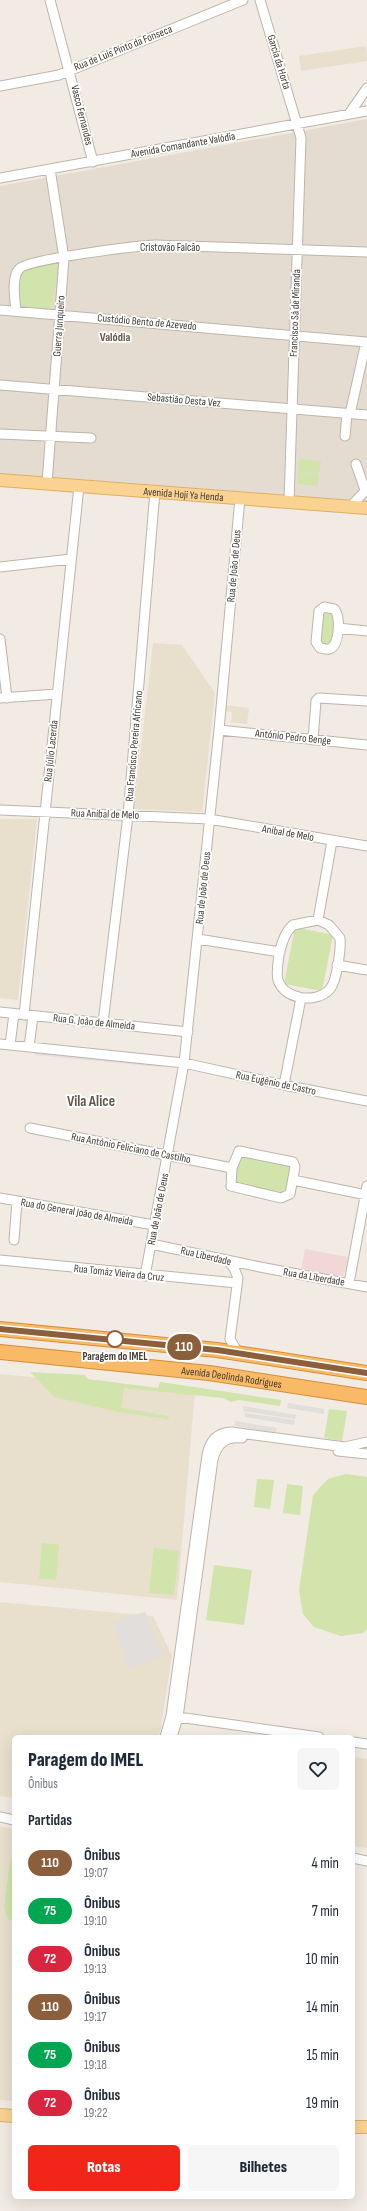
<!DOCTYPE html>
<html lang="pt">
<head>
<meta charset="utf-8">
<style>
	body { margin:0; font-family:"Sofia Sans Condensed",sans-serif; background:#f6f6f7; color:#1f2937; height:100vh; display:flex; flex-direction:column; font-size:15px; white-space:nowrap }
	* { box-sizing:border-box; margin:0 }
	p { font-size:13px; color:#747a83 }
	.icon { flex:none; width:22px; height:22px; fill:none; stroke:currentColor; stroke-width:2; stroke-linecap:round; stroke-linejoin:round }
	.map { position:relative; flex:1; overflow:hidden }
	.side { position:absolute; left:12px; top:1735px; width:343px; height:464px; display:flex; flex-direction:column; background:#fff; border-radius:6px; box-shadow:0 4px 16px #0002 }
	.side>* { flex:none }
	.badge { padding:0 8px; border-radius:13px; font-size:14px; line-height:26px }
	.map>.badge { position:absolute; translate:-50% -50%; box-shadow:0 0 0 2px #fff }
	h2 { padding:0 16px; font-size:15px; line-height:36px }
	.round { display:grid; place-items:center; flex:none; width:42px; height:42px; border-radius:6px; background:#f6f6f7 }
	.headline { display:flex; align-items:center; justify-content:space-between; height:68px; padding:0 16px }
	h1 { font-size:19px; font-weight:800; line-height:30px }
	.button { display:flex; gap:8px; margin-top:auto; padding:8px 16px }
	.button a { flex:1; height:46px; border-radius:6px; background:#f12619; color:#fff; font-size:16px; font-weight:800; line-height:46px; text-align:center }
	.button a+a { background:#f6f6f7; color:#1f2937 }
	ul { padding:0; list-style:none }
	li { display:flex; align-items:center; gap:12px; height:48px; padding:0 16px }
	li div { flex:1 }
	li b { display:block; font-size:15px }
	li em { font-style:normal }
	li .badge { min-width:44px; font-weight:700; text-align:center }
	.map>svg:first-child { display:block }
	.residential { fill:#e4dcd1 }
	.education { fill:#e9dfcd }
	.medical { fill:#f1d7d6 }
	.green { fill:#d0e4ac }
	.parking { fill:#e1dedb }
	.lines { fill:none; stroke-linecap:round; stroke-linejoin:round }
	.minor-casing { stroke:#beb5a9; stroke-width:11 }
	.major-casing { stroke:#deae63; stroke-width:14 }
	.highway-casing { stroke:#d68d37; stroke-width:16 }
	.minor { stroke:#fff; stroke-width:9 }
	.major { stroke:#fad392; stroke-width:12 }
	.highway { stroke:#f8ba66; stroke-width:14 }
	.line-casing { stroke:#fff; stroke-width:9 }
	.line { stroke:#8b5e3c; stroke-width:6 }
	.stop-dot { fill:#fff; stroke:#8b5e3c; stroke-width:2 }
	.labels { text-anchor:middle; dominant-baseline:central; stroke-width:3.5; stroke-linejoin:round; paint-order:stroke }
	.street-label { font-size:11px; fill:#423b33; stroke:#fff }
	.stop-label { font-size:11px; font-weight:bold; fill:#423b33; stroke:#fff }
	.neighbourhood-label { font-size:12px; font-weight:bold; fill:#64584b; stroke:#fff }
	.district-label { font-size:15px; font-weight:bold; fill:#64584b; stroke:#fff }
</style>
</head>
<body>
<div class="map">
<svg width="367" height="2211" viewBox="0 0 367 2211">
	<rect width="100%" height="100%" fill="#f1ebe3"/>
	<path class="residential" d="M 367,119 L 367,501 L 0,473 L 0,186 Z"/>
	<path class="education" d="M 366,46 L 367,61 L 301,71 L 299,56 Z
		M 153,643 L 182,645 L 215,693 L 202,812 L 134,809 Z
		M 225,705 L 249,708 L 247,724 L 231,722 L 232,712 L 225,711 Z
		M 0,819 L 37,819 L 18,1000 L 0,998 Z
		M 0,1374 L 195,1392 L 177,1600 L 0,1582 Z
		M 0,1602 L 153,1616 L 172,1656 L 160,1732 L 157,1737 L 14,1737 L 14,1798 L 0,1796 Z
		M 353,1757 L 367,1759 L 367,1848 L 353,1846 Z
		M 0,1826 L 14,1829 L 14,2101 L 0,2100 Z"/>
	<path class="medical" d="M 305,1249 L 348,1257 L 343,1278 L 301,1270 Z"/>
	<path class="green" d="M 52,262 L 55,263 L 58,270 L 52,307 L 47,310 L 23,308 C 17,300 20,278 24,269 Z
		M 300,459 L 321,461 L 319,473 L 298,472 Z
		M 298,472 L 319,474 L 318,486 L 297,484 Z
		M 323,611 L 330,612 L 335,620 L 334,641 L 327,646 L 318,641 Z
		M 295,927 L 333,935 L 322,991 L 284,984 Z
		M 239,1152 L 293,1164 L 286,1195 L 232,1184 Z
		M 30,1372 L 85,1375 L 88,1379 L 158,1388 L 160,1382 L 281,1400 L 280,1406 L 239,1400 L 231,1402 L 223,1398 L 124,1388 L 121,1408 L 169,1416 L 168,1419 L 123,1413 L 55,1397 Z
		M 329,1409 L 347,1411 L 342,1441 L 324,1438 Z
		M 346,1474 L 367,1477 L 367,1629 L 363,1633 L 341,1636 L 314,1627 L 303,1614 L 299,1590 L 313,1495 L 328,1479 Z
		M 257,1479 L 274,1480 L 270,1509 L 254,1507 Z
		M 287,1484 L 303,1486 L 300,1515 L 283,1513 Z
		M 42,1543 L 59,1545 L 56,1580 L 39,1578 Z
		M 154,1548 L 179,1551 L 174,1595 L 149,1593 Z
		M 214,1565 L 252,1570 L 244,1625 L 206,1620 Z
		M 14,1857 L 14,1922 L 7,1918 L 4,1906 L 10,1862 Z"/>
	<path class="parking" d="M 35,1053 L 161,1065 L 161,1067 L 35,1055 Z
		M 288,1403 L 324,1409 L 324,1414 L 287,1408 Z
		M 243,1406 L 296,1415 L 295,1419 L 243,1411 Z
		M 245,1413 L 295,1420 L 294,1425 L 245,1417 Z
		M 235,1421 L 277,1428 L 276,1433 L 235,1426 Z
		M 145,1612 L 163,1656 L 129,1669 L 113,1621 Z"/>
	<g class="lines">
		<g class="minor-casing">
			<path id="minor" d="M 50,0 L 93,162
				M 260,0 L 301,138 L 289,502
				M 0,86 L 59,75 L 243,0
				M 349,114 L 367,88
				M 0,178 L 367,111
				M 0,310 L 366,342 L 350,414
				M 16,311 C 15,300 11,278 19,269 C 27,259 137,246 155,245 L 367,252
				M 0,385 L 367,415
				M 0,434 L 91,438
				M 345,436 L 347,414
				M 356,464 L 365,490
				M 47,483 L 64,258 L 50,169
				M 350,507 L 367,489
				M 0,567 L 71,559
				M 324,607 L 334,609 C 341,614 340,647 329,649 C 326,650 323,648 320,648 L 316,642 L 319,611 Z
				M 338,628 L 367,631
				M 0,639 L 7,698
				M 0,698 L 57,694
				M 219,730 L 367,745
				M 313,740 L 316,701 L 319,698 L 367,701
				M 0,810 L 209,819 L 367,846
				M 318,920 L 329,925 L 340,938 C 341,949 337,981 330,989 C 317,1004 284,1000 278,980 C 276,973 278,963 279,955 C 281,945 285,932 293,925 Z
				M 318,920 L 332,841
				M 198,939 L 280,952
				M 337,965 L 367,970
				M 0,1012 L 188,1032
				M 24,1015 L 79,486
				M 103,1023 L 128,815 L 155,491
				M 0,1044 L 184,1063 L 284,1085 L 367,1101
				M 10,1045 L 14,1014
				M 29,1047 L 33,1016
				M 284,1085 L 301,998
				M 30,1128 L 232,1168
				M 239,1151 L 293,1162 L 295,1167 L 290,1194 L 281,1198 L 231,1186 L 232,1168 Z
				M 293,1180 L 367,1195
				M 0,1198 L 154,1225
				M 14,1240 L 17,1201
				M 151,1244 L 260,1267 L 367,1287
				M 0,1260 L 237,1283
				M 228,1261 L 234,1268 L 238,1278 L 230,1339 L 238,1353
				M 145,1276 L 184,1063 L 219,730 L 240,498
				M 349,1283 L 367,1186
				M 338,1451 L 367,1454
				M 178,1717 L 319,1737
				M 165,1737 L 171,1716 L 207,1455 C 210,1441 216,1433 231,1432 L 345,1447 L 367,1442
				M 172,1737 L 178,1717 L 213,1459 C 217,1444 225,1436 242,1438
				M 353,1742 L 367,1744
				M 0,1817 L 14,1820
				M 353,1858 L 367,1861"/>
		</g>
		<g class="major-casing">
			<g id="major">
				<path id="s1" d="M 0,480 L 367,508"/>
				<path d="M 0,2115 L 14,2116"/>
				<path d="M 353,2127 L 367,2127"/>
			</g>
		</g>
		<g class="highway-casing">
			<g id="highway">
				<path d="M 0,1329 L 217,1350 L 367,1373"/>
				<path id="s2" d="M 0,1352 L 209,1373 L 367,1397"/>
			</g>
		</g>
		<use href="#minor" class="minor"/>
		<use href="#major" class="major"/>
		<use href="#highway" class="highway"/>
	</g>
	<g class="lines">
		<g class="line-casing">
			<path id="line" d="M 0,1329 L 217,1350 L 367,1373"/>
		</g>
		<use href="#line" class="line"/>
	</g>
	<circle class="stop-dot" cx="115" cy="1339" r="8"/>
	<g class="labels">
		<g class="street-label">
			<text transform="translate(123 48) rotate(-22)">Rua de Luís Pinto da Fonseca</text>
			<text transform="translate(279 62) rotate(73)">Garcia da Horta</text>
			<text transform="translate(82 115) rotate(76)">Vasco Fernandes</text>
			<text transform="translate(183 145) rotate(-10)">Avenida Comandante Valódia</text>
			<text x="170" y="247">Cristovão Falcão</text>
			<text transform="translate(295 313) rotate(-88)">Francisco Sá de Miranda</text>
			<text transform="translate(147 322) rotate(5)">Custódio Bento de Azevedo</text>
			<text transform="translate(59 326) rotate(-86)">Guerra Junqueiro</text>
			<text transform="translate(184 400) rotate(5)">Sebastião Desta Vez</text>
			<text stroke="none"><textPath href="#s1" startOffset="184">Avenida Hoji Ya Henda</textPath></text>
			<text transform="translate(234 566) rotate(-85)">Rua de João de Deus</text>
			<text transform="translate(293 737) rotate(6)">António Pedro Benge</text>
			<text transform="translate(134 746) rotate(-85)">Rua Francisco Pereira Africano</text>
			<text transform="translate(51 751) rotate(-84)">Rua Júlio Lacerda</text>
			<text transform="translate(105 814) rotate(2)">Rua Aníbal de Melo</text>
			<text transform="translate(288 833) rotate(10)">Anibal de Melo</text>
			<text transform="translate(203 888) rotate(-84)">Rua de João de Deus</text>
			<text transform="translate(94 1022) rotate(6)">Rua G. João de Almeida</text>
			<text transform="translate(276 1083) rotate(12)">Rua Eugênio de Castro</text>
			<text transform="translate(131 1148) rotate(11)">Rua António Feliciano de Castilho</text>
			<text transform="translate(158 1209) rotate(-79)">Rua de João de Deus</text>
			<text transform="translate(77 1212) rotate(10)">Rua do General João de Almeida</text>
			<text transform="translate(206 1256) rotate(13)">Rua Liberdade</text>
			<text transform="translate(119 1273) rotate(6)">Rua Tomáz Vieira da Cruz</text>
			<text transform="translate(314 1277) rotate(10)">Rua da Liberdade</text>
			<text stroke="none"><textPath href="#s2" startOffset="233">Avenida Deolinda Rodrigues</textPath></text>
		</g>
		<g class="stop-label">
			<text x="115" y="1356">Paragem do IMEL</text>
		</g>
		<g class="neighbourhood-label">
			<text x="115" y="337">Valódia</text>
		</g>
		<g class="district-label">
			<text x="91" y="1101">Vila Alice</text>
		</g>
	</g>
</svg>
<b class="badge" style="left:184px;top:1347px;background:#8b5e3c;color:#fff">110</b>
<section class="side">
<div class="headline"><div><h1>Paragem do IMEL</h1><p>Ônibus</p></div><a class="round"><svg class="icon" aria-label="heart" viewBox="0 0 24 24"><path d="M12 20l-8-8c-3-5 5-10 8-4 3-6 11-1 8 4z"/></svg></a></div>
<h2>Partidas</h2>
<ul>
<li><span class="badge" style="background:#8b5e3c;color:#fff">110</span><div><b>Ônibus</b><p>19:07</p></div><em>4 min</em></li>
<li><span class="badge" style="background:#00a651;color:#fff">75</span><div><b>Ônibus</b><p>19:10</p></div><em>7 min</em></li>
<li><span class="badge" style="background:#d7263d;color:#fff">72</span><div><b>Ônibus</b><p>19:13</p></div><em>10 min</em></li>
<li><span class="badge" style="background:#8b5e3c;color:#fff">110</span><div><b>Ônibus</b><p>19:17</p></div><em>14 min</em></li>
<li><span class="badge" style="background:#00a651;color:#fff">75</span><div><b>Ônibus</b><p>19:18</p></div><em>15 min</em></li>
<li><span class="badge" style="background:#d7263d;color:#fff">72</span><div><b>Ônibus</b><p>19:22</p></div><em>19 min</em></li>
</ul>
<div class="button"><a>Rotas</a><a>Bilhetes</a></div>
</section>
</div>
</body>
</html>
